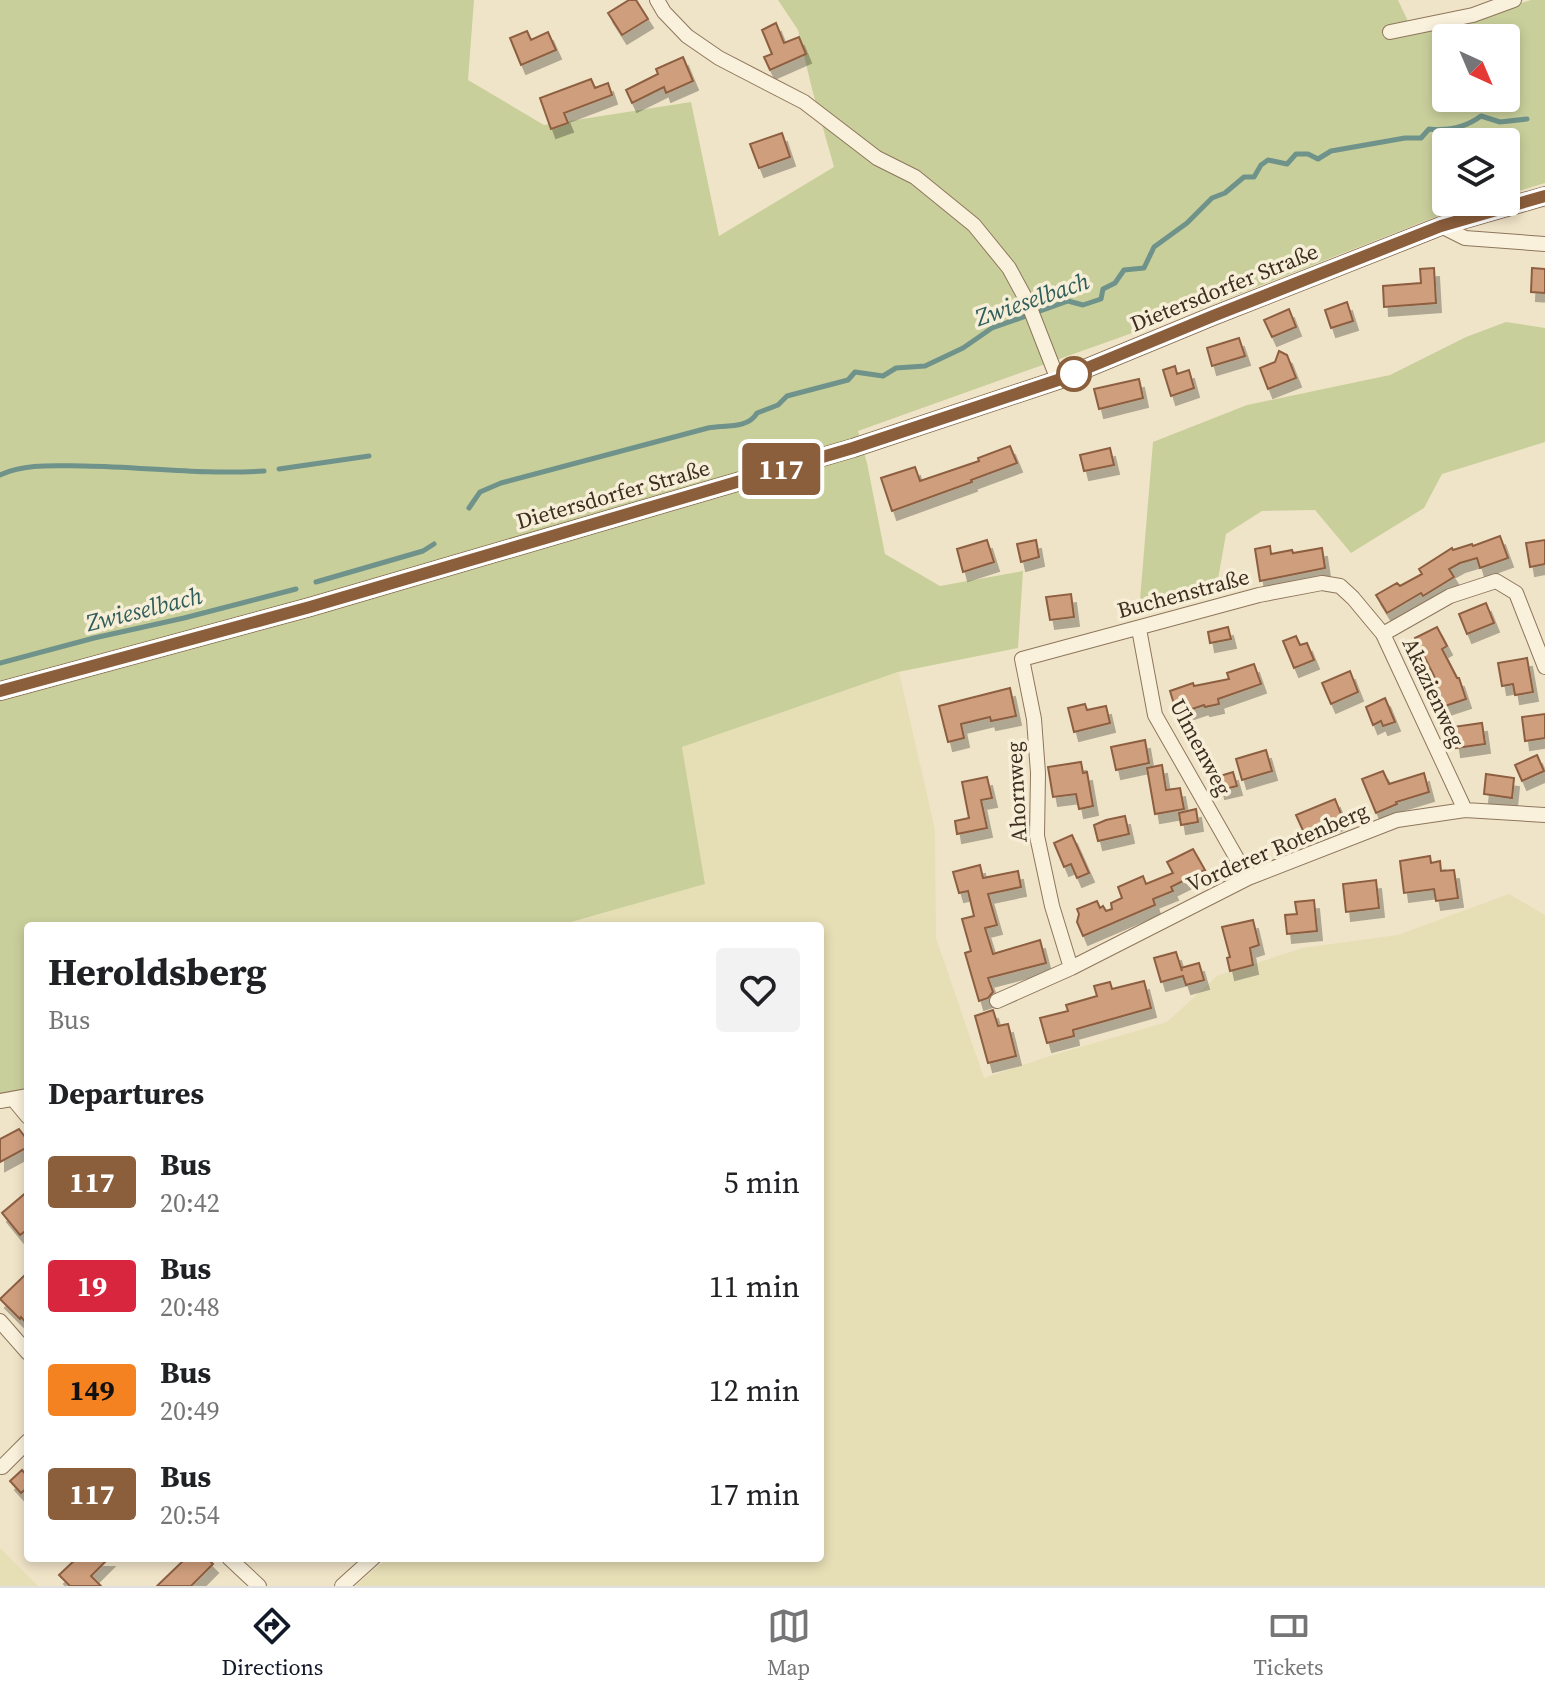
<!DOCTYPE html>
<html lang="en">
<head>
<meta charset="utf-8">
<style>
	body { margin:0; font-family:"Source Serif 4",serif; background:#f2f2f2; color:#202124; height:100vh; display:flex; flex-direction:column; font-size:30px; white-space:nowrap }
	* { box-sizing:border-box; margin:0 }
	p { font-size:26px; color:#757577 }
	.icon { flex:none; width:44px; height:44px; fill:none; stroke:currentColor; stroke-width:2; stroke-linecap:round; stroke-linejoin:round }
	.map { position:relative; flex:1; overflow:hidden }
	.details { position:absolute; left:24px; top:922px; width:800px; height:640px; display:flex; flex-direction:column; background:#fff; border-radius:8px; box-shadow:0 4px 12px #0003 }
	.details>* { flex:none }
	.badge { padding:0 16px; border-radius:6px; font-size:28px; line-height:52px }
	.needle { width:52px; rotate:136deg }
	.controls { position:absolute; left:1432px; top:24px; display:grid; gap:16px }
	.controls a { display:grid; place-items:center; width:88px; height:88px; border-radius:8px; background:#fff; box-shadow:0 4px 12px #0003; font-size:40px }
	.map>.badge { position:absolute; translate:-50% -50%; box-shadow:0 0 0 4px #fff }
	h2 { padding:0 24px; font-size:30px; line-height:72px }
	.round { display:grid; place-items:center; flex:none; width:84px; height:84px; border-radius:8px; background:#f2f2f2 }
	.summary { display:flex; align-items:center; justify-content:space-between; height:136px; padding:0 24px }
	h1 { font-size:38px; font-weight:700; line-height:60px }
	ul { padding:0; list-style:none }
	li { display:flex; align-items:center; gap:24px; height:104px; padding:0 24px }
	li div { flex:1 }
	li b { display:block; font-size:30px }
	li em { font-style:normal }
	li .badge { min-width:88px; font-weight:700; text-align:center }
	.dock { display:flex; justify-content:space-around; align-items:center; height:112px; border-top:2px solid #e0e0e0; background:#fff; font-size:22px; color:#757577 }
	.dock a { display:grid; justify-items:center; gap:4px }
	.dock .active { color:#111827 }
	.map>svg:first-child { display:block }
	.farmland { fill:#e6deb5 }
	.green { fill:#c9cf9b; fill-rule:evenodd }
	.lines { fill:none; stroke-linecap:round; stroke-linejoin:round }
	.stream { stroke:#6f938a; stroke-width:5 }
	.building { fill:#cf9f7d; stroke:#8d5f41; stroke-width:2; filter:url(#shadow) }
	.minor-casing { stroke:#8d765c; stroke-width:16 }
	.tertiary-casing { stroke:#8d765c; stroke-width:20 }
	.minor { stroke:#faf1dc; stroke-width:14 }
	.tertiary { stroke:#faf1dc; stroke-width:18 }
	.line-casing { stroke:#fff; stroke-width:18 }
	.line { stroke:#8b5e3c; stroke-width:12 }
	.stop-dot { fill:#fff; stroke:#8b5e3c; stroke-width:4 }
	.labels { text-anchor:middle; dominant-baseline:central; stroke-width:7; stroke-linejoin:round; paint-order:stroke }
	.street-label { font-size:22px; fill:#3d2e20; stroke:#f7eed8 }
	.water-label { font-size:24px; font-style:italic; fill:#2f5d5a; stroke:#f7eed8 }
</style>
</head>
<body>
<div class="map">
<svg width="1545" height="1586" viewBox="0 0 1545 1586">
	<defs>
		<filter id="shadow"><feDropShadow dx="5" dy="9" stdDeviation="0" flood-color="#0004"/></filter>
	</defs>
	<rect width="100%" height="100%" fill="#f0e4c8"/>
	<path class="farmland" d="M 899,672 L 935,830 L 936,938 L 984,1078 L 1050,1056 L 1167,1022 L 1217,976 L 1302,948 L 1398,935 L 1509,894 L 1545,915 L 1545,1586 L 355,1586 L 388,1558 L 820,1558 L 820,926 L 557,926 L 705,884 L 682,747 Z
		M 0,1548 L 38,1586 L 0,1586 Z"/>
	<path class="green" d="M 0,0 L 474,0 L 468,80 L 544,125 L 691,102 L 719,236 L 834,167 L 812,89 L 798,30 L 778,0 L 1398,0 L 1413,32 L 1474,18 L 1531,0 L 1545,0 L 1545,183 L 1506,195 L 1506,142 L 1446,142 L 1446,202 L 1485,202 L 1438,216 L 1208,306 L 858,431 L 867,463 L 885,554 L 940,586 L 1023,571 L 1018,648 L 898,672 L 682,747 L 705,884 L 557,926 L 28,926 L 28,1092 L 0,1099 ZM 1446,38 L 1506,38 L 1506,98 L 1446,98 Z
		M 1506,322 L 1545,328 L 1545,442 L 1442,474 L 1424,508 L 1351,553 L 1315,510 L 1262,511 L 1226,534 L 1217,585 L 1139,612 L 1153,442 L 1247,405 L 1390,375 L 1466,337 Z"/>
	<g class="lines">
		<path class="stream" d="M 279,469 L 369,456
			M 0,475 C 25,463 57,466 85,466 C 145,467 205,475 264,471
			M 469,508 L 480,492 L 501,483 L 708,428 C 725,425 748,429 757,413 L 778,405 L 787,396 L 848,380 L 855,372 L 883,376 L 896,368 L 925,366 L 963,348 L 992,328 L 1068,301 L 1083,305 L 1101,299 L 1103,289 L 1115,283 L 1124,270 L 1144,268 L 1154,247 L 1187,223 L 1212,198 L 1225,193 L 1244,177 L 1254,177 L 1261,165 L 1268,160 L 1287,164 L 1296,154 L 1308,154 L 1318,159 L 1331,151 L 1405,138 L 1421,138 L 1429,129 C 1448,131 1465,128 1481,116 L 1500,122 L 1527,119
			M 316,582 L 423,551 L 434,544
			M 0,663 L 94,638 L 184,618 L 296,589"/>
	</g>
	<path class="building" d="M 629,0 L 636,0 L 648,19 L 622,35 L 608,13 Z
		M 776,23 L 784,43 L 799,37 L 806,54 L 770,70 L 764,57 L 772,54 L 762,30 Z
		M 527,31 L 531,40 L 548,32 L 556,50 L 521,65 L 510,38 Z
		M 683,57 L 693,81 L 666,93 L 664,87 L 632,103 L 626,90 L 658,74 L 656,69 Z
		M 591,79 L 595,88 L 608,83 L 612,95 L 564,113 L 568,123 L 551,129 L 540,98 Z
		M 782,133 L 790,157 L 759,168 L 750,144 Z
		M 1434,268 L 1436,303 L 1384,307 L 1383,286 L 1421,283 L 1420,269 Z
		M 1532,268 L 1545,269 L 1545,293 L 1531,292 Z
		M 1347,302 L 1353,321 L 1331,328 L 1325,310 Z
		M 1289,309 L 1296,327 L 1272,337 L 1264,320 Z
		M 1239,338 L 1245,356 L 1212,366 L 1207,348 Z
		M 1279,351 L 1287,355 L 1296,378 L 1268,389 L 1260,368 L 1275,362 Z
		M 1175,366 L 1177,374 L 1189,370 L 1194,388 L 1171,396 L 1163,370 Z
		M 1139,379 L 1143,398 L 1099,409 L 1094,389 Z
		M 1010,446 L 1017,463 L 971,480 L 972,482 L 892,511 L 881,478 L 915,467 L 920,481 L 979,461 L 978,458 Z
		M 1110,448 L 1114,465 L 1084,471 L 1080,455 Z
		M 1500,536 L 1508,558 L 1480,568 L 1477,558 L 1460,563 L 1449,569 L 1454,577 L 1423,596 L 1421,593 L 1387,613 L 1376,595 L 1397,583 L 1400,586 L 1422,574 L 1419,569 L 1452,548 L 1453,550 L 1472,544 L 1473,546 Z
		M 987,540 L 994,562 L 963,572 L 957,549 Z
		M 1036,540 L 1039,557 L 1021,562 L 1017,544 Z
		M 1545,540 L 1545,564 L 1530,567 L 1526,543 Z
		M 1270,546 L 1271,554 L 1292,550 L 1293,553 L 1322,548 L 1325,568 L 1260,581 L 1255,549 Z
		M 1071,594 L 1074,617 L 1050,620 L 1046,597 Z
		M 1486,603 L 1494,623 L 1467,634 L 1459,614 Z
		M 1228,627 L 1231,639 L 1210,643 L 1208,632 Z
		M 1437,627 L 1447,646 L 1442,649 L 1457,678 L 1459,678 L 1466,699 L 1439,708 L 1432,686 L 1438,684 L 1415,638 Z
		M 1296,636 L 1300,645 L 1307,643 L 1314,660 L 1294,668 L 1283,641 Z
		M 1527,658 L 1533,692 L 1515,695 L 1513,684 L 1502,686 L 1498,663 Z
		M 1254,664 L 1261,684 L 1218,699 L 1219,704 L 1205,707 L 1204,705 L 1177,714 L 1170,691 L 1193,683 L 1194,686 L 1229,679 L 1227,673 Z
		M 1350,671 L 1358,692 L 1331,704 L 1322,683 Z
		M 1010,688 L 1016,716 L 991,721 L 990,717 L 961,724 L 964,738 L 948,742 L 939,706 Z
		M 1385,698 L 1395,722 L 1383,726 L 1381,721 L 1373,725 L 1366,707 Z
		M 1085,704 L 1087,710 L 1106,706 L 1110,723 L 1074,732 L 1068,708 Z
		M 1545,714 L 1545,738 L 1525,741 L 1522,717 Z
		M 1482,723 L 1485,744 L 1456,748 L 1453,727 Z
		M 1145,740 L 1149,763 L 1116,770 L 1111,747 Z
		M 1266,750 L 1272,771 L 1242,780 L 1236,759 Z
		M 1537,755 L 1544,771 L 1522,781 L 1515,765 Z
		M 1081,762 L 1083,773 L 1087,772 L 1093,806 L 1079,809 L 1076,794 L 1053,797 L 1048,767 Z
		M 1162,765 L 1166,790 L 1180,788 L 1184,809 L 1155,814 L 1147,768 Z
		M 1383,771 L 1389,784 L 1424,773 L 1429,792 L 1396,802 L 1397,804 L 1376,813 L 1362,779 Z
		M 1233,772 L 1237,786 L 1220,790 L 1217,777 Z
		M 1486,774 L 1514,778 L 1512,798 L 1484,794 Z
		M 987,777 L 992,798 L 981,800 L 987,828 L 957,834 L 955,821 L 969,818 L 962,782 Z
		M 1335,799 L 1343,819 L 1305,835 L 1296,815 Z
		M 1196,809 L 1198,822 L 1181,825 L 1179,813 Z
		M 1125,816 L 1129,834 L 1098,841 L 1094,825 L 1106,820 Z
		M 1072,835 L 1089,873 L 1077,878 L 1071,864 L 1064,867 L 1054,843 Z
		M 1193,849 L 1205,870 L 1171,887 L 1173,891 L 1153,899 L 1155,905 L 1083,936 L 1077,922 L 1079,914 L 1077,909 L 1097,901 L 1100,908 L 1103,906 L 1106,911 L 1112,909 L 1111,903 L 1122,898 L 1118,887 L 1143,876 L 1146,884 L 1173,873 L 1167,862 Z
		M 1430,856 L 1431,863 L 1440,861 L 1441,871 L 1454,870 L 1458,898 L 1436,901 L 1434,889 L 1404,893 L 1400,861 Z
		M 980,865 L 983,878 L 1018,871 L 1021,887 L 988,894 L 997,925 L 985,928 L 993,954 L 1040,940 L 1046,963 L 988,978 L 993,992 L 988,998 L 979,1001 L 965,953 L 971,951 L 962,919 L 974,916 L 968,891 L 959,893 L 953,872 Z
		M 1376,880 L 1379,908 L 1346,912 L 1343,884 Z
		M 1314,900 L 1317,931 L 1287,934 L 1285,915 L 1297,914 L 1295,902 Z
		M 1253,920 L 1259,945 L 1250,948 L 1253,965 L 1230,971 L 1227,958 L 1230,957 L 1222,927 Z
		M 1176,952 L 1182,971 L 1181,968 L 1199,963 L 1204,980 L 1186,985 L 1183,976 L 1161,982 L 1154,958 Z
		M 1144,981 L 1151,1008 L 1073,1030 L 1074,1036 L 1047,1043 L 1040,1018 L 1068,1011 L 1066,1005 L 1097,996 L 1094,986 L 1110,982 L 1112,989 Z
		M 993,1010 L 998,1026 L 1008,1024 L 1016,1056 L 988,1063 L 975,1016 Z
		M 19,1129 L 28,1141 L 28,1147 L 0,1162 L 0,1139 Z
		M 28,1191 L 28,1229 L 20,1235 L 2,1213 Z
		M 28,1272 L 28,1325 L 21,1317 L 20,1319 L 0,1299 Z
		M 22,1470 L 28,1477 L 28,1487 L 21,1493 L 10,1481 Z
		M 77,1558 L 109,1558 L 91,1576 L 101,1586 L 70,1586 L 59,1575 Z
		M 186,1558 L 207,1558 L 213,1564 L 191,1586 L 157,1586 Z"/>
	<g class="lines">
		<g class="minor-casing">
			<path id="minor" d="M 657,0 L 664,12 L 687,36 L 719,58 L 804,102 L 877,158 L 915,177 L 974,225 L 1009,268 L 1028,303 L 1058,380
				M 1390,32 L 1473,15 L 1514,0
				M 1441,226 L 1465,238 L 1545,244
				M 1139,629 L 1155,715 L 1248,878
				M 1383,634 L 1450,596 L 1496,581 L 1516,593 L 1545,667
				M 1071,968 L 1052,906 L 1037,836 L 1038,773 L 1034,719 L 1022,659 L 1259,595 L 1322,583 L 1340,586 L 1353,598 L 1383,634 L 1465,810
				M 997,1001 L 1071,968 L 1248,878 L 1397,820 L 1465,810 L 1545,815
				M 13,1099 L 28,1117
				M 0,1101 L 28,1096
				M 0,1321 L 28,1353
				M 2,1467 L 28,1441
				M 229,1558 L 259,1586
				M 342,1586 L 373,1558"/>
		</g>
		<g class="tertiary-casing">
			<path id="tertiary" d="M 0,691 L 310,607 L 853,448 L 1058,380 L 1213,316 L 1441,226 L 1545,196"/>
		</g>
		<use href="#minor" class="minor"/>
		<use href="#tertiary" class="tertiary"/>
	</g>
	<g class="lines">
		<g class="line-casing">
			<path id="line" d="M 0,691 L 310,607 L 853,448 L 1058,380 L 1213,316 L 1441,226 L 1545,196"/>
		</g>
		<use href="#line" class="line"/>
	</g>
	<circle class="stop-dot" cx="1074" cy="374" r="16"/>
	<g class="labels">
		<g class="street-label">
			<text transform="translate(1224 287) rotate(-22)">Dietersdorfer Straße</text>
			<text transform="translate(613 494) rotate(-16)">Dietersdorfer Straße</text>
			<text transform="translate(1183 593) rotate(-15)">Buchenstraße</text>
			<text transform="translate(1434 692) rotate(65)">Akazienweg</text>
			<text transform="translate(1201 747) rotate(62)">Ulmenweg</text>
			<text transform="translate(1016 792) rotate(-93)">Ahornweg</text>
			<text transform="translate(1277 847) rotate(-23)">Vorderer Rotenberg</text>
		</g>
		<g class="water-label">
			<text transform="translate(1032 299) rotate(-19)">Zwieselbach</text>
			<text transform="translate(144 609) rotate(-14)">Zwieselbach</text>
		</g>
	</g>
</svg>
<div class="controls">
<a><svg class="needle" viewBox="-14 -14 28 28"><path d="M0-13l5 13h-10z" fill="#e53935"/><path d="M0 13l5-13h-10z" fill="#757577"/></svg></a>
<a><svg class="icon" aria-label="layers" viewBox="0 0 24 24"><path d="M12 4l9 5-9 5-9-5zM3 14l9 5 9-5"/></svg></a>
</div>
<b class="badge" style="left:781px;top:469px;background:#8b5e3c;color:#fff">117</b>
<section class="details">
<div class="summary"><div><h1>Heroldsberg</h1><p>Bus</p></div><a class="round"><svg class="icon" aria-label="heart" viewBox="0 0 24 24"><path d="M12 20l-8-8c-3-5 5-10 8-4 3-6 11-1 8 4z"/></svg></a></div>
<h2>Departures</h2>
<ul>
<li><span class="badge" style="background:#8b5e3c;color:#fff">117</span><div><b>Bus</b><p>20:42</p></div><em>5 min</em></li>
<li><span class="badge" style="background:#d7263d;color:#fff">19</span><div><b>Bus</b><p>20:48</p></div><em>11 min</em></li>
<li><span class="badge" style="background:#f58220;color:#111">149</span><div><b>Bus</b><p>20:49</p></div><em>12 min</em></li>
<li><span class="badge" style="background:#8b5e3c;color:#fff">117</span><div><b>Bus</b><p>20:54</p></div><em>17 min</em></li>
</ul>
</section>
</div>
<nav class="dock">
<a class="active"><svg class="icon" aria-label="directions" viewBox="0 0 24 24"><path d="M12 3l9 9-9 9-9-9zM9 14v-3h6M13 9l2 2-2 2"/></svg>Directions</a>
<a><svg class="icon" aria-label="map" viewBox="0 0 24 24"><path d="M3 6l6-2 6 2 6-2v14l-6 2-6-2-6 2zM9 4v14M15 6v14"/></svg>Map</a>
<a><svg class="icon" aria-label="tickets" viewBox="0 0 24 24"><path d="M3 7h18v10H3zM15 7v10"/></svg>Tickets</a>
</nav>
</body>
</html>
